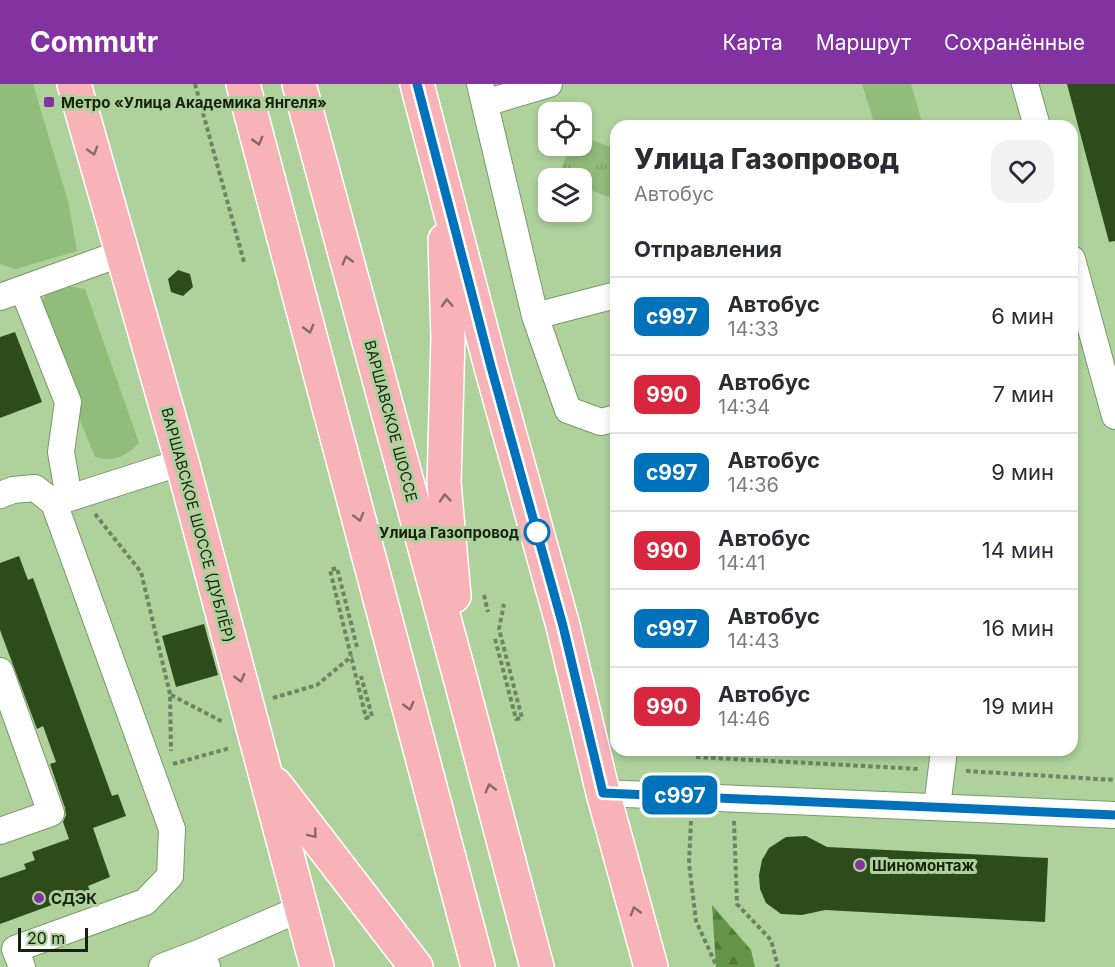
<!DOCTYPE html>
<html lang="ru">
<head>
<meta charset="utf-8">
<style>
	body { margin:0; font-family:Inter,sans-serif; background:#f2f2f3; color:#2b2b33; height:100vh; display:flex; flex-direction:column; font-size:22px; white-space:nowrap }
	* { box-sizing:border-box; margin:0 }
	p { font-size:20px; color:#7c7c81 }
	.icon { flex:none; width:33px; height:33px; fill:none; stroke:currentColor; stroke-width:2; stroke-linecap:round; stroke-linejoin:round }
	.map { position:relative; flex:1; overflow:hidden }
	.side { position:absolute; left:610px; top:36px; width:468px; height:636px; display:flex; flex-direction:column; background:#fff; border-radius:18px; box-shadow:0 3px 9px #0003 }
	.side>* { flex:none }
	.badge { padding:0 12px; border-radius:9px; font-size:21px; line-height:39px }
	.tools { position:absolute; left:538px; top:18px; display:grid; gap:12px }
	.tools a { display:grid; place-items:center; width:54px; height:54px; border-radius:12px; background:#fff; box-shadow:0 3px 9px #0003; font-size:30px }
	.scale { position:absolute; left:18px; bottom:15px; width:70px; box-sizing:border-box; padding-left:6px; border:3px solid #15220e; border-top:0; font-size:16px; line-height:21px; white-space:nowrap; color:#15220e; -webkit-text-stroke:4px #afd29d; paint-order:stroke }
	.map>.badge { position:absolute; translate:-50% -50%; box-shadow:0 0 0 3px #fff }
	h2 { padding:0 24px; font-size:22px; line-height:54px }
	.round { display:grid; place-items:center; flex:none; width:63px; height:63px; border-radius:18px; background:#f2f2f3 }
	.overview { display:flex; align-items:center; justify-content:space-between; height:102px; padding:0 24px }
	h1 { font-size:28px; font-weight:800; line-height:45px }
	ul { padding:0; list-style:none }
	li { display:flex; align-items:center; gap:18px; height:78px; padding:0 24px; border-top:2px solid #e1e1e2 }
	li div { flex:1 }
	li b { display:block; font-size:22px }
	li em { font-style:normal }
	li .badge { min-width:66px; font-weight:700; text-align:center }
	header { display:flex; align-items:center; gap:36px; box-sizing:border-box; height:84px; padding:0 30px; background:#8232a1; color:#fff }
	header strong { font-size:28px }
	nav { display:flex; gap:33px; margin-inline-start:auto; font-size:21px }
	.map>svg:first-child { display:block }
	.grass { fill:#91bc7a }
	.forest { fill:url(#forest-firs) }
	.park { fill:url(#park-tufts) }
	.building { fill:#2e4b1b }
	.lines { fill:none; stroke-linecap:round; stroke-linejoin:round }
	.minor-casing { stroke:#789a67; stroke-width:28 }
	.major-casing { stroke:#fff; stroke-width:36 }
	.path { stroke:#6c865f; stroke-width:4; stroke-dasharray:4.5 3; stroke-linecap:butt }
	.minor { stroke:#fff; stroke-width:26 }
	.major { stroke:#f8b3b9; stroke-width:33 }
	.oneway { stroke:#866a64 }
	.line-casing { stroke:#fff; stroke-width:14 }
	.line { stroke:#0072bc; stroke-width:9 }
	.poi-dot { fill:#8232a1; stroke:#afd29d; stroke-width:2 }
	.stop-dot { fill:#fff; stroke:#0072bc; stroke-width:3 }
	.labels { text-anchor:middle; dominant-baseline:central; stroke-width:6; stroke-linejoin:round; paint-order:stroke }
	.poi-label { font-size:15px; font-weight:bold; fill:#15220e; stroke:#afd29d; text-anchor:start }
	.street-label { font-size:15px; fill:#15220e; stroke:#afd29d }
	.stop-label { font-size:15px; font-weight:bold; fill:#15220e; stroke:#afd29d; text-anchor:end }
</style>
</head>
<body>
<header>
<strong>Commutr</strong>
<nav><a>Карта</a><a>Маршрут</a><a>Сохранённые</a></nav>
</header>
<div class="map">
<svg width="1115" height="883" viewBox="0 0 1115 883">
	<defs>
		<pattern id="forest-firs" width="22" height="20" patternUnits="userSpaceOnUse" patternTransform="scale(1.5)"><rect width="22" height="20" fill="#659548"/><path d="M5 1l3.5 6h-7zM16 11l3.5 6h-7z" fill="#52793a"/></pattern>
		<pattern id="park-tufts" width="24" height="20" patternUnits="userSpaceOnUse" patternTransform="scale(1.5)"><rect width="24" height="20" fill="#91bc7a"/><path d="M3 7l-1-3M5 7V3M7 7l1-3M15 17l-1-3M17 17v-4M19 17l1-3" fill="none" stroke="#7ca168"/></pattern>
	</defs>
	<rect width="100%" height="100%" fill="#afd29d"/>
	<path class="grass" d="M 0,0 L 33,0 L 68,117 L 77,167 L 16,185 L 0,180 Z
		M 862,0 L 911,0 L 923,42 L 875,42 Z
		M 68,202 L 85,205 L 139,359 C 126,372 113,379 95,373 L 35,225 L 47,210 Z"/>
	<path class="forest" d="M 712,821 L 751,866 L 755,883 L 716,883 Z"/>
	<path class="park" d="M 582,52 L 616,65 L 615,115 L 582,103 L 582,94 L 558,94 L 570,62 L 582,62 Z"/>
	<path class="building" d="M 1067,0 L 1115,0 L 1115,157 L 1109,158 Z
		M 178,186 L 190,190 L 193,203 L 183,212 L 171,208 L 168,195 Z
		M 15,248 L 42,318 L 0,334 L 0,253 Z
		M 19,472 L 28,496 L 33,494 L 112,712 L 118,710 L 126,732 L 93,744 L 110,793 L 88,802 L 90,807 L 0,840 L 0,794 L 26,785 L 24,780 L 35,776 L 32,768 L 69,755 L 63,738 L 66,731 L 65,724 L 50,680 L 56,678 L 43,642 L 37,645 L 0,546 L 0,479 Z
		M 204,540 L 218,591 L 176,603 L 162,552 Z
		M 806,752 L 827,763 L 1048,774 L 1045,838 L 825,826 L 802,831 L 781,830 L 766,819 L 760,805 L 759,791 L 762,776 L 769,764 L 786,753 Z"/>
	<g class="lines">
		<g class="minor-casing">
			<path id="minor" d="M 480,0 L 535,232 L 568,326 L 601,338 L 616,334
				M 1025,0 L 1037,42
				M 485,19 L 549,0
				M 1072,175 L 1115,332
				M 23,205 L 68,318 L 61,368 L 69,414
				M 0,213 L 122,169
				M 535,232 L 616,211
				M 0,411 L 13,406 L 35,404 L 54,419
				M 0,587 L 51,729 L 0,747
				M 603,709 L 1115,731
				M 937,723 L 944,666
				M 22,883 L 15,865 L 145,818 L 170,792 L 172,745 L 54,419 L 182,378
				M 162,883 L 201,868
				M 207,883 L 201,868 L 302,824"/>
		</g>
		<g class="major-casing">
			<path id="major" d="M 74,0 L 182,378 L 317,883
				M 243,0 L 478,883
				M 299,0 L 461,597 L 537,883
				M 417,0 L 491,283 L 563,542 L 603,709 L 651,883
				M 445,156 L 448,254 L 444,399 L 454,512
				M 275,700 L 416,883"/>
		</g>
		<path class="path" d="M 195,0 L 244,178
			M 95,430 L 141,488 L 170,610 L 171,667
			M 484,511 L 488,528
			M 495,555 L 516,635 L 522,634 L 499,545 L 504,520
			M 357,563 L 337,484 L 330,486 L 366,634 L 372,632 L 361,592
			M 171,611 L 223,638
			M 273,614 L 317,601 L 352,572
			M 696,673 L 920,685
			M 173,680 L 230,664
			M 966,687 L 1115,696
			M 691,737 L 689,779 L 696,837 L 717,883
			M 734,737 L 737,820 L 771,856 L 778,883"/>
		<use href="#minor" class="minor"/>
		<use href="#major" class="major"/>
	</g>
	<defs><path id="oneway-chevron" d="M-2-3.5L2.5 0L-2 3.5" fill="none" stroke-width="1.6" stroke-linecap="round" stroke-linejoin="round" transform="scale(1.5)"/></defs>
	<g class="oneway">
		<use href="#oneway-chevron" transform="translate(258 57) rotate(75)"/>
		<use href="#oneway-chevron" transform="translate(93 67) rotate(74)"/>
		<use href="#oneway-chevron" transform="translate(347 176) rotate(-105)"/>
		<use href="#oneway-chevron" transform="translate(447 219) rotate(-92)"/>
		<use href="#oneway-chevron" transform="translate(309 245) rotate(75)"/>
		<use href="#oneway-chevron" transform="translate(445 414) rotate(-95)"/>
		<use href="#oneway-chevron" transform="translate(359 433) rotate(75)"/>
		<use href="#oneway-chevron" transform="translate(240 594) rotate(75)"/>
		<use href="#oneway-chevron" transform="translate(409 622) rotate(75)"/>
		<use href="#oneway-chevron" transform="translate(490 704) rotate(-105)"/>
		<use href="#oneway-chevron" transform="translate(313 750) rotate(52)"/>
		<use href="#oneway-chevron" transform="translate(635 827) rotate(-106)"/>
	</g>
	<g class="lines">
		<g class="line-casing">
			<path id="line" d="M 417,0 L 491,283 L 563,542 L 603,709 L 1115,731"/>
		</g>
		<use href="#line" class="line"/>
	</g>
	<g class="poi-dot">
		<rect x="43" y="12" width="12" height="12" rx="3"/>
		<circle cx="860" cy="781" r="6"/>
		<circle cx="39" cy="814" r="6"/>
	</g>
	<circle class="stop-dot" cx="537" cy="448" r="12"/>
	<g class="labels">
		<g class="poi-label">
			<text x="61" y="18">Метро «Улица Академика Янгеля»</text>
			<text x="872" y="781">Шиномонтаж</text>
			<text x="51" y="814">СДЭК</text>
		</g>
		<g class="street-label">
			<text transform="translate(391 337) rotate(75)">ВАРШАВСКОЕ ШОССЕ</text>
			<text transform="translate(198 441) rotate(75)">ВАРШАВСКОЕ ШОССЕ (ДУБЛЁР)</text>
		</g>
		<g class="stop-label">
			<text x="519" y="448">Улица Газопровод</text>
		</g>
	</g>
</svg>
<div class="tools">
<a><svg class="icon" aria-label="locate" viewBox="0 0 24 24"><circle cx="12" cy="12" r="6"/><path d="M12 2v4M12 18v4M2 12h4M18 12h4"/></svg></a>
<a><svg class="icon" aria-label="layers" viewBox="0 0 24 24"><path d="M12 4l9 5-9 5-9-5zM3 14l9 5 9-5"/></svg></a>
</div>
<div class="scale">20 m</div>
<b class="badge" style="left:680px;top:711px;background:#0072bc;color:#fff">с997</b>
<section class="side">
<div class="overview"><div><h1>Улица Газопровод</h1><p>Автобус</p></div><a class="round"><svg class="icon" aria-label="heart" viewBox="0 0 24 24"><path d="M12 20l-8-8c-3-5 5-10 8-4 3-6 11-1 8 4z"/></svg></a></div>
<h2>Отправления</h2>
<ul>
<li><span class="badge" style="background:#0072bc;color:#fff">с997</span><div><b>Автобус</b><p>14:33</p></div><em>6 мин</em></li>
<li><span class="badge" style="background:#d7263d;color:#fff">990</span><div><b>Автобус</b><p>14:34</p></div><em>7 мин</em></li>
<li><span class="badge" style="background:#0072bc;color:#fff">с997</span><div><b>Автобус</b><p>14:36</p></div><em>9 мин</em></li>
<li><span class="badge" style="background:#d7263d;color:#fff">990</span><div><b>Автобус</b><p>14:41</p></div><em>14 мин</em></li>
<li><span class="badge" style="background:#0072bc;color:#fff">с997</span><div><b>Автобус</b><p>14:43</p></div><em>16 мин</em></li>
<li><span class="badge" style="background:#d7263d;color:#fff">990</span><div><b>Автобус</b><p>14:46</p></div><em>19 мин</em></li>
</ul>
</section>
</div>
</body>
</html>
